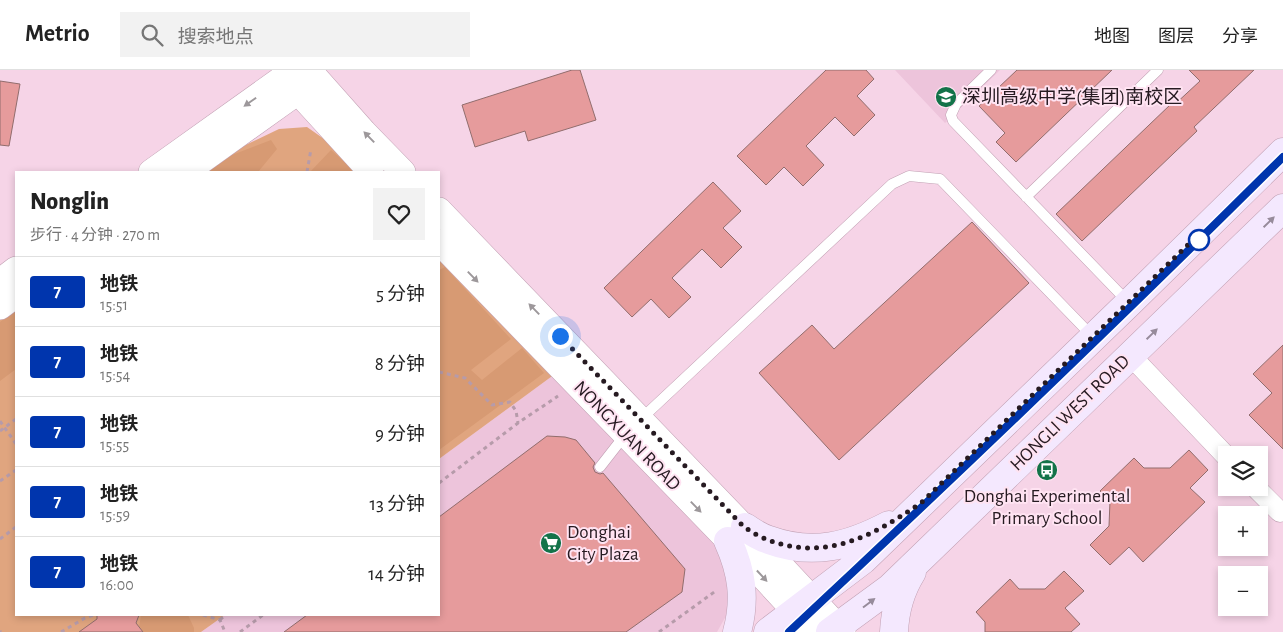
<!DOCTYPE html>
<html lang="zh">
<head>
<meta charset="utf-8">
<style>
	body { margin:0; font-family:"Alegreya Sans","Noto Sans SC",sans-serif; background:#f2f2f2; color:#222; height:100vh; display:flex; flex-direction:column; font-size:19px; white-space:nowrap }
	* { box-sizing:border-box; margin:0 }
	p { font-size:16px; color:#767676 }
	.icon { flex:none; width:28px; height:28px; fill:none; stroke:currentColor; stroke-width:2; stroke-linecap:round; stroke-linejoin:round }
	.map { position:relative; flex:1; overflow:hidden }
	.panel { position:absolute; left:15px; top:101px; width:425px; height:445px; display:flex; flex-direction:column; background:#fff; border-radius:0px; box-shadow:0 2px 8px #0003 }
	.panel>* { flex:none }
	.badge { padding:0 10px; border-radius:4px; font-size:18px; line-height:32px }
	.tools { position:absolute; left:1218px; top:376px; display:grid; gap:10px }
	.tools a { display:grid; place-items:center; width:50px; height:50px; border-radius:0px; background:#fff; box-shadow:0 2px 8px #0003; font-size:25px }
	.you { position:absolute; width:25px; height:25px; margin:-12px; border:4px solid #fff; border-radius:50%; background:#1a73e8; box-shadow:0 0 0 8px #1a73e833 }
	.map>.badge { position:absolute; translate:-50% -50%; box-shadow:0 0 0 2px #fff }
	.round { display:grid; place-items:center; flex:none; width:52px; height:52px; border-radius:0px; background:#f2f2f2 }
	.summary { display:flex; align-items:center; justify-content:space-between; height:85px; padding:0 15px }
	h1 { font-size:24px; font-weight:800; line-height:38px }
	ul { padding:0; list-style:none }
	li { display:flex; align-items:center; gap:15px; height:70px; padding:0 15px; border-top:1px solid #e0e0e0 }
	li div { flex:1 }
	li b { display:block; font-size:19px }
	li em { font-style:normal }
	li .badge { min-width:55px; font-weight:700; text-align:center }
	header { display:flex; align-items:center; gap:30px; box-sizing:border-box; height:70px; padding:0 25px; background:#fff; border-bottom:1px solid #e0e0e0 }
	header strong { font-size:24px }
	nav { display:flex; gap:28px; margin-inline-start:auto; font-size:18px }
	.search { width:350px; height:45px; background:#f2f2f2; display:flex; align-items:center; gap:12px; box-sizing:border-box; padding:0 18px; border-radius:0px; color:#767676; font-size:19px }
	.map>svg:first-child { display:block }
	.built { fill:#edc4db }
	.green { fill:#e0a57f }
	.forest { fill:#d79a73 }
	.building { fill:#e69b9c; stroke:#916d6d }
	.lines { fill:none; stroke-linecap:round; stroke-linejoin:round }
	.service-casing { stroke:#c1a0b3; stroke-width:11 }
	.minor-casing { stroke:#c1a0b3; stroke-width:21 }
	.tertiary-casing { stroke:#c1a0b3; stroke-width:26 }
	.secondary-casing { stroke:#c1a0b3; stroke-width:29 }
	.path { stroke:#b69baa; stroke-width:3; stroke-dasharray:4 4; stroke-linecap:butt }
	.service { stroke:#fff; stroke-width:10 }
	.minor { stroke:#fff; stroke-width:20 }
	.tertiary { stroke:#fff; stroke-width:25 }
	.secondary { stroke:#f4e8fe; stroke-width:28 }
	.oneway { fill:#9d989b }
	.oneway2 { fill:#978b9b }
	.line-casing { stroke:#fff; stroke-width:11 }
	.line { stroke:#0035ad; stroke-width:8 }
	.walk { stroke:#261a21; stroke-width:5; stroke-dasharray:0 9 }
	.stop-dot { fill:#fff; stroke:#0035ad; stroke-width:2.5 }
	.labels { text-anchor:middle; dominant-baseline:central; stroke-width:4; stroke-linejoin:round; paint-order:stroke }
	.poi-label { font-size:19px; fill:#261a21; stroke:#ffe3f2; text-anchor:start }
	.street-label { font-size:19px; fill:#261a21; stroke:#ffe3f2 }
</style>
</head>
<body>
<header>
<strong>Metrio</strong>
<div class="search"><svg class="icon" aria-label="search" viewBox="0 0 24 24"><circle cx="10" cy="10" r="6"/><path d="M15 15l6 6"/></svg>搜索地点</div>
<nav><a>地图</a><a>图层</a><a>分享</a></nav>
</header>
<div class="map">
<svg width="1283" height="562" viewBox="0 0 1283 562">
	<rect width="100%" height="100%" fill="#f6d4e7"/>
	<path class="built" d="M 895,0 L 1000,0 L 945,53 Z
		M 555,304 L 711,466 L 729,506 L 730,522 L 726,546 L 717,562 L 201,562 L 225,545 L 439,545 L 439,389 Z"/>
	<path class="green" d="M 307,57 L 334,76 L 363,102 L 203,102 L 233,81 L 279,59 Z
		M 439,182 L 555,304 L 439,389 Z
		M 16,235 L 16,545 L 225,545 L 201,562 L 0,562 L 0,247 Z"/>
	<path class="forest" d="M 271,70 L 277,79 L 258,102 L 208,102 L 232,85 Z
		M 331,80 L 356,102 L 310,102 Z
		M 445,197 L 511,269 L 471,300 L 482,310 L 522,278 L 544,303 L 439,380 L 439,200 Z
		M 16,240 L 16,299 L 0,311 L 0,252 Z
		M 141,545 L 188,545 L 194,558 L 194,562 L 142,562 L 139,558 Z"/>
	<path class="building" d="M 572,0 L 580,0 L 596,50 L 528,71 L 525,61 L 475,77 L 462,35 Z
		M 826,0 L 866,0 L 874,9 L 857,26 L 875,45 L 854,66 L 835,47 L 806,76 L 824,95 L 803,116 L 784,97 L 766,115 L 737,86 Z
		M 1017,0 L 1112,0 L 1016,92 L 996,72 L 1005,63 L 979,36 Z
		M 1189,0 L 1254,0 L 1194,57 L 1197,61 L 1082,171 L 1056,144 L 1171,34 L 1173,36 L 1200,11 Z
		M 0,11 L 20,14 L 9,76 L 0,75 Z
		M 713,112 L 741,141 L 723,158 L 742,177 L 721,198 L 702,179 L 672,208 L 691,227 L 669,248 L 651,229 L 632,247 L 604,218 Z
		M 972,152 L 1029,213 L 839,390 L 759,303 L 812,255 L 834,279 Z
		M 1283,275 L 1283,379 L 1249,345 L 1272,323 L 1253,304 Z
		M 547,366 L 565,367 L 576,370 L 595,393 L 593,397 L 595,402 L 600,404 L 603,403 L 685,499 L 682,522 L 626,562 L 284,562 L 307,545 L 439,545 L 439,447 Z
		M 1189,380 L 1208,400 L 1190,418 L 1205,432 L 1143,492 L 1129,477 L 1110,495 L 1090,475 L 1109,456 L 1110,431 L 1100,421 L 1134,388 L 1144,398 L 1170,398 Z
		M 1064,501 L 1084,521 L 1065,538 L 1080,554 L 1071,562 L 985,562 L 985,552 L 976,542 L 1010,509 L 1019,519 L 1045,519 Z
		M 97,545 L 139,545 L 136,553 L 143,562 L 79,562 L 97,549 Z"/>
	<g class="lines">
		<g class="service-casing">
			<path id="service" d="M 991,0 L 956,34 L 951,45 L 953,51 L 1128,232
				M 1026,127 L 1158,0
				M 641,349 L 892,114 L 909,106 L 940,109 L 1093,267
				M 600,397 L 625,365"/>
		</g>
		<g class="minor-casing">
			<path id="minor" d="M 1130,285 L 1226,386
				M 1256,418 L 1280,442"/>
		</g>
		<g class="tertiary-casing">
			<path id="tertiary" d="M 309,0 L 364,62 L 403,102
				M 286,9 L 371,102
				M 151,102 L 284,7 L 307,0
				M 186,102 L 298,22 L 308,0
				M 439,140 L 769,483 L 843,562
				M 439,172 L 753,496 L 814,562
				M 0,211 L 16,199
				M 0,237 L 16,225"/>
		</g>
		<g class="secondary-casing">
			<path id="secondary" d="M 745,457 C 752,462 760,467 769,470 C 813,486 849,476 889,455
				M 728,471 C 742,502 746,529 737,562
				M 768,562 L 863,490 L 1129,233 L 1283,82
				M 830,562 L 890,518 L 1283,138
				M 894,562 C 895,540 900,521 912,502"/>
		</g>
		<path class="path" d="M 307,102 L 311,79
			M 439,302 L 465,308 L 492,335 L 510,332 L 516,341 L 518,353
			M 0,351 L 16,374
			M 0,361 L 16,349
			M 0,411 L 16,400
			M 439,413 L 518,353 L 558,326
			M 0,469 L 16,457
			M 203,545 L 220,550 L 225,562
			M 220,550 L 225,545
			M 0,561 L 1,562
			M 61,562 L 85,548 L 94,545
			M 240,562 L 263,545
			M 659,562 L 717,520"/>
		<use href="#service" class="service"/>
		<use href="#minor" class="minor"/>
		<use href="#tertiary" class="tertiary"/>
		<use href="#secondary" class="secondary"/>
	</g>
	<defs><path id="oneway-solid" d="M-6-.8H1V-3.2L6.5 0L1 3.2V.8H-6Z" transform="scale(1.25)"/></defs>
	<g class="oneway">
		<use href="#oneway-solid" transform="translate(250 32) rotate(145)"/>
		<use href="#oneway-solid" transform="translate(369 67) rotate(-134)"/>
		<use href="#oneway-solid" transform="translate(473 207) rotate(46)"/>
		<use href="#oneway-solid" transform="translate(534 239) rotate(-134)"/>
		<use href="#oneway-solid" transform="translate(696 437) rotate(46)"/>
		<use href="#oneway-solid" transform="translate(762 506) rotate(47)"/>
	</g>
	<g class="oneway2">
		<use href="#oneway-solid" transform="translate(1269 152) rotate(-44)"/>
		<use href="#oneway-solid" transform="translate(1152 264) rotate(-44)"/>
		<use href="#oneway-solid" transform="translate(869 533) rotate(-37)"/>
	</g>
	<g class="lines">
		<g class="line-casing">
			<path id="line" d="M 789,562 C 956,406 1121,248 1283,87"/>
		</g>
		<use href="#line" class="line"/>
		<path class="walk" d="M 560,266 L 744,457 C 752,462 760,467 768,470 C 827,492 874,465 921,433 L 1199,164 L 1199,170"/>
	</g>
	<defs>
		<g id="school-disc" transform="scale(1.125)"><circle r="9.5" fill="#137349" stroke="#ffe3f2"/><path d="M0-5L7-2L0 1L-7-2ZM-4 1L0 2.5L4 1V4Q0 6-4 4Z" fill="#fff"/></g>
		<g id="bus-disc" transform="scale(1.125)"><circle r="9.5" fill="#137349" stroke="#ffe3f2"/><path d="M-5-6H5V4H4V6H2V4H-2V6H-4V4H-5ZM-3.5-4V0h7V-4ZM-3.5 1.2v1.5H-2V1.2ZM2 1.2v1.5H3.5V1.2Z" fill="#fff"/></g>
		<g id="supermarket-disc" transform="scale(1.125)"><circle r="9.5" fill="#137349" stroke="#ffe3f2"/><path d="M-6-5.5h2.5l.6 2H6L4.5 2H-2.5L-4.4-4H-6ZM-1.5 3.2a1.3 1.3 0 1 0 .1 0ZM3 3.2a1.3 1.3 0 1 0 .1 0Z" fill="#fff"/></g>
	</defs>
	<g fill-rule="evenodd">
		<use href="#school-disc" x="946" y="27"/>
		<use href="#bus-disc" x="1047" y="400"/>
		<use href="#supermarket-disc" x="551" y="473"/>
	</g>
	<circle class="stop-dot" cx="1199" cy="170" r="10"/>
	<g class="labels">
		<g class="poi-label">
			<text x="962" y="27">深圳高级中学(集团)南校区</text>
			<text x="1047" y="426" text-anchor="middle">Donghai Experimental<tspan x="1047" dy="22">Primary School</tspan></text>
			<text x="567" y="462">Donghai<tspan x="567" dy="22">City Plaza</tspan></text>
		</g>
		<g class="street-label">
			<text transform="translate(1070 343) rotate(-44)">HONGLI WEST ROAD</text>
			<text transform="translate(627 366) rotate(46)">NONGXUAN ROAD</text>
		</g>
	</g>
</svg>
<div class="tools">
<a><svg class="icon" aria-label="layers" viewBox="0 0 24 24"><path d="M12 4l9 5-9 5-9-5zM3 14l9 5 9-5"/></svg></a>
<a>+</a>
<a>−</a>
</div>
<div class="you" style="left:560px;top:266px"></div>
<section class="panel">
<div class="summary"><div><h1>Nonglin</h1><p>步行 · 4 分钟 · 270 m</p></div><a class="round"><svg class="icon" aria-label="heart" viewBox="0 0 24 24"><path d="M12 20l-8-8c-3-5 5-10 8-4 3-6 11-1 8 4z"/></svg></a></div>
<ul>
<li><span class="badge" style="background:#0035ad;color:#fff">7</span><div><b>地铁</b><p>15:51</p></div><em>5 分钟</em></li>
<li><span class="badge" style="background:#0035ad;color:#fff">7</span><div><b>地铁</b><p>15:54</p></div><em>8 分钟</em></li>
<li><span class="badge" style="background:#0035ad;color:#fff">7</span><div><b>地铁</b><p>15:55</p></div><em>9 分钟</em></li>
<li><span class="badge" style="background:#0035ad;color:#fff">7</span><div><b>地铁</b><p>15:59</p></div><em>13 分钟</em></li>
<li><span class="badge" style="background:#0035ad;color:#fff">7</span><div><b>地铁</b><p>16:00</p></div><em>14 分钟</em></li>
</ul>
</section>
</div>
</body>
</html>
